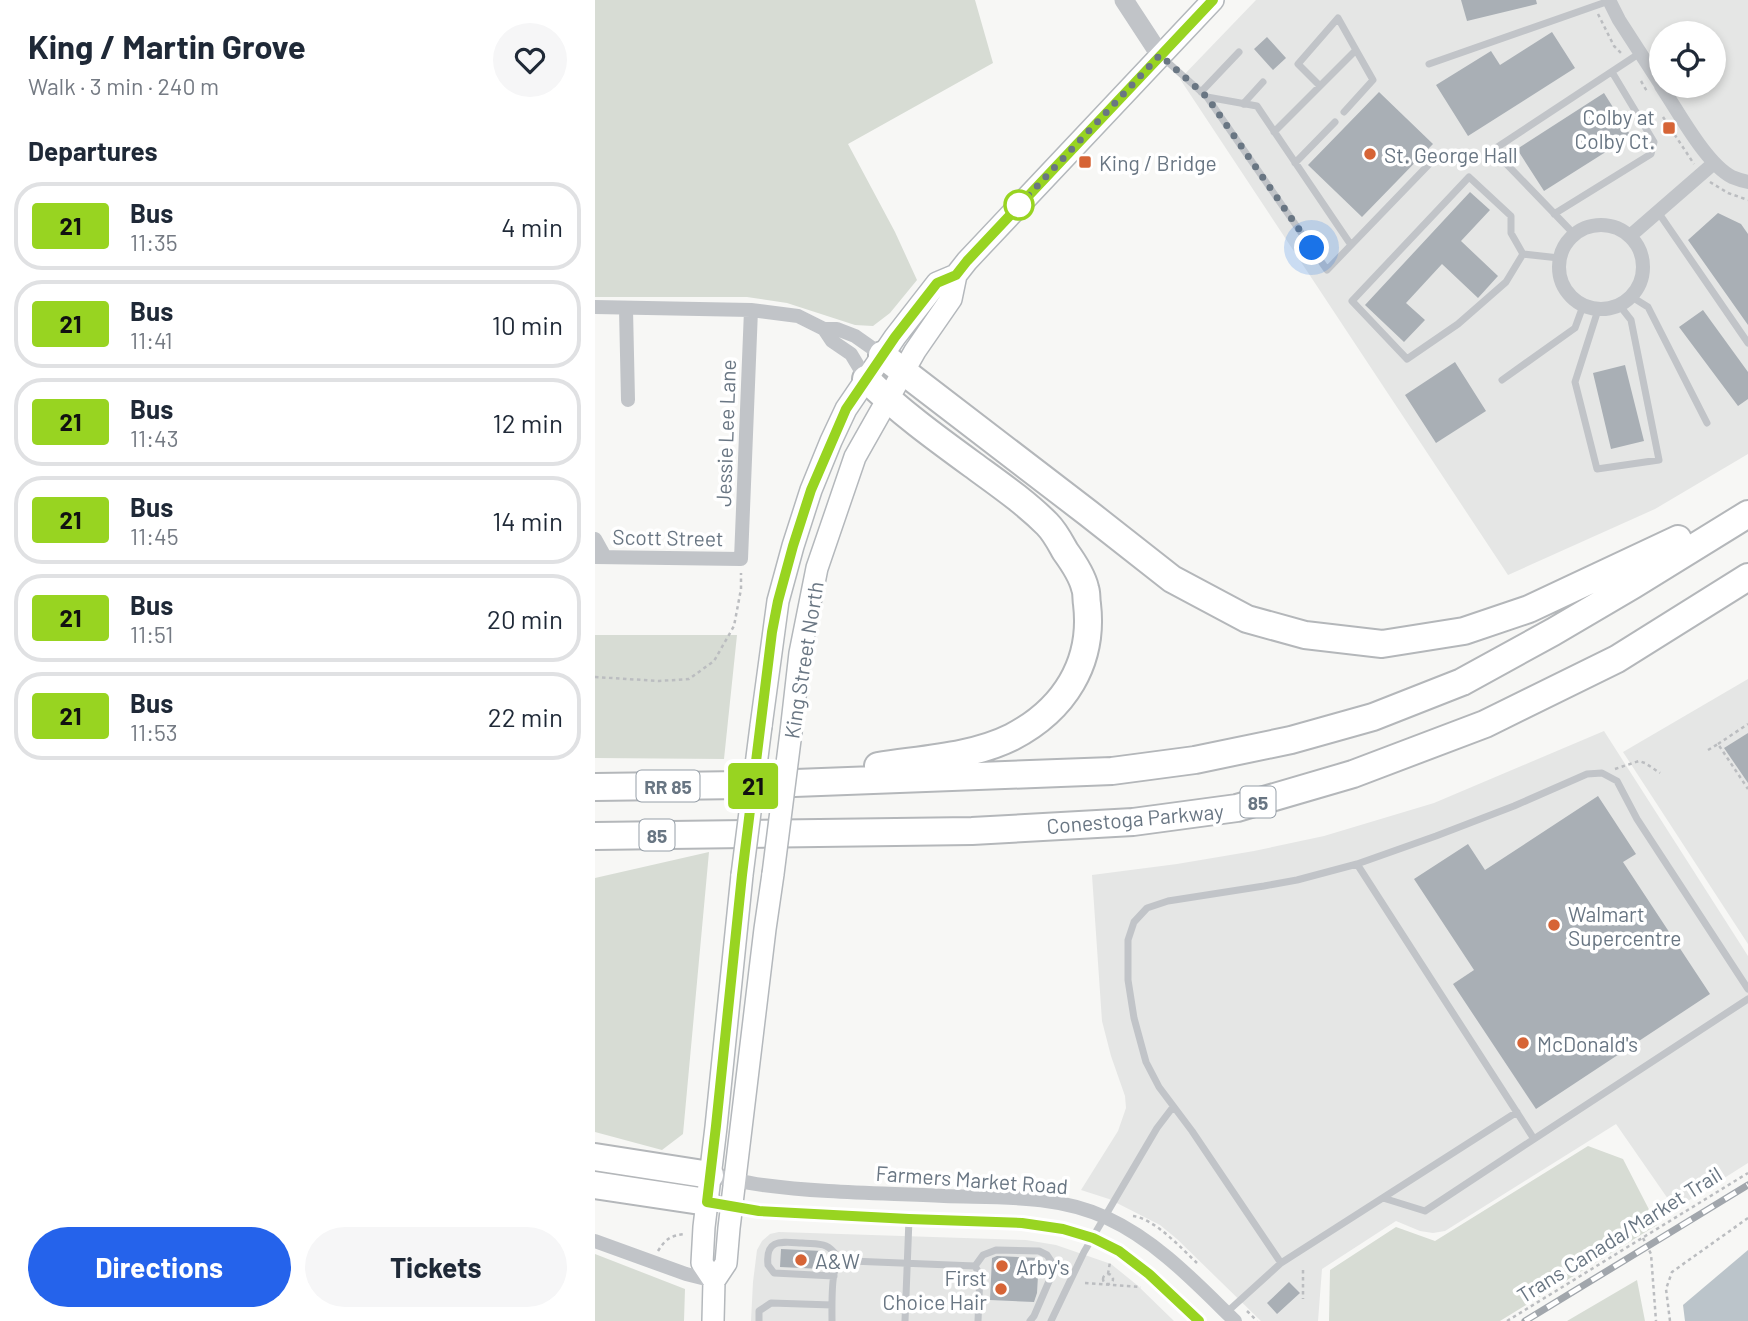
<!DOCTYPE html>
<html lang="en">
<head>
<meta charset="utf-8">
<style>
	body { margin:0; font-family:Barlow,sans-serif; background:#f6f6f7; color:#1f2937; height:100vh; display:flex; flex-direction:column; font-size:26px; white-space:nowrap }
	* { box-sizing:border-box; margin:0 }
	p { font-size:23px; color:#747a83 }
	.icon { flex:none; width:38px; height:38px; fill:none; stroke:currentColor; stroke-width:2; stroke-linecap:round; stroke-linejoin:round }
	.map { position:relative; flex:1; overflow:hidden }
	.side { display:flex; flex-direction:column; background:#fff; width:595px }
	.side>* { flex:none }
	.badge { padding:0 14px; border-radius:5px; font-size:24px; line-height:46px }
	.buttons { position:absolute; left:1054px; top:21px; display:grid; gap:14px }
	.buttons a { display:grid; place-items:center; width:77px; height:77px; border-radius:50%; background:#fff; box-shadow:0 4px 10px #0003; font-size:35px }
	.you { position:absolute; width:35px; height:35px; margin:-18px; border:5px solid #fff; border-radius:50%; background:#1a73e8; box-shadow:0 0 0 10px #1a73e833 }
	.map>.badge { position:absolute; translate:-50% -50%; box-shadow:0 0 0 4px #fff }
	h2 { padding:0 28px; font-size:26px; line-height:63px }
	.round { display:grid; place-items:center; flex:none; width:74px; height:74px; border-radius:37px; background:#f6f6f7 }
	.overview { display:flex; align-items:center; justify-content:space-between; height:119px; padding:0 28px }
	h1 { font-size:33px; font-weight:700; line-height:52px }
	.primary-button { display:flex; gap:14px; margin-top:auto; padding:14px 28px }
	.primary-button a { flex:1; height:80px; border-radius:42px; background:#2563eb; color:#fff; font-size:28px; font-weight:700; line-height:80px; text-align:center }
	.primary-button a+a { background:#f6f6f7; color:#1f2937 }
	ul { padding:0; list-style:none }
	li { display:flex; align-items:center; gap:21px; height:88px; margin:0 14px 10px; padding:0 14px; border:4px solid #e0e1e3; border-radius:28px }
	li div { flex:1 }
	li b { display:block; font-size:26px }
	li em { font-style:normal }
	li .badge { min-width:77px; font-weight:700; text-align:center }
	main { display:flex; flex:1; min-height:0 }
	.map>svg:first-child { display:block }
	.built { fill:#e5e6e5; fill-rule:evenodd }
	.green { fill:#d7dcd4 }
	.water { fill:#bbc4ca }
	.building { fill:#a9afb5 }
	.lines { fill:none; stroke-linecap:round; stroke-linejoin:round }
	.secondary-casing { stroke:#b4b8bc; stroke-width:24 }
	.motorway-casing { stroke:#b4b7ba; stroke-width:30 }
	.path { stroke:#bbbdc0; stroke-width:2.5; stroke-dasharray:3.5 3.5; stroke-linecap:butt }
	.service { stroke:#c1c4c8; stroke-width:7 }
	.minor { stroke:#c1c4c8; stroke-width:14 }
	.tertiary { stroke:#c1c4c8; stroke-width:19 }
	.secondary { stroke:#fff; stroke-width:21 }
	.motorway { stroke:#fff; stroke-width:26 }
	.rail-casing { stroke:#a1a6ac; stroke-width:7 }
	.rail { stroke:#fff; stroke-width:4.5; stroke-dasharray:13; stroke-linecap:butt }
	.secondary-bridge-casing { stroke:#b4b8bc; stroke-width:24; stroke-linecap:butt }
	.secondary-bridge { stroke:#fff; stroke-width:21 }
	.line-casing { stroke:#fff; stroke-width:16 }
	.line { stroke:#98d421; stroke-width:10 }
	.walk { stroke:#697683; stroke-width:7; stroke-dasharray:0 12.6 }
	.poi-dot { fill:#d66436; stroke:#fff; stroke-width:2.5 }
	.stop-dot { fill:#fff; stroke:#98d421; stroke-width:3.5 }
	.labels { text-anchor:middle; dominant-baseline:central; stroke-width:7; stroke-linejoin:round; paint-order:stroke }
	.shield { fill:#fff; stroke:#969fa8; stroke-width:2 }
	.shield-label { font-size:19px; font-weight:bold; fill:#697683 }
	.poi-label { font-size:21px; fill:#697683; stroke:#fff; text-anchor:start }
	.street-label { font-size:21px; fill:#697683; stroke:#fff }
</style>
</head>
<body>
<main>
<section class="side">
<div class="overview"><div><h1>King / Martin Grove</h1><p>Walk · 3 min · 240 m</p></div><a class="round"><svg class="icon" aria-label="heart" viewBox="0 0 24 24"><path d="M12 20l-8-8c-3-5 5-10 8-4 3-6 11-1 8 4z"/></svg></a></div>
<h2>Departures</h2>
<ul>
<li><span class="badge" style="background:#98d421;color:#111">21</span><div><b>Bus</b><p>11:35</p></div><em>4 min</em></li>
<li><span class="badge" style="background:#98d421;color:#111">21</span><div><b>Bus</b><p>11:41</p></div><em>10 min</em></li>
<li><span class="badge" style="background:#98d421;color:#111">21</span><div><b>Bus</b><p>11:43</p></div><em>12 min</em></li>
<li><span class="badge" style="background:#98d421;color:#111">21</span><div><b>Bus</b><p>11:45</p></div><em>14 min</em></li>
<li><span class="badge" style="background:#98d421;color:#111">21</span><div><b>Bus</b><p>11:51</p></div><em>20 min</em></li>
<li><span class="badge" style="background:#98d421;color:#111">21</span><div><b>Bus</b><p>11:53</p></div><em>22 min</em></li>
</ul>
<div class="primary-button"><a>Directions</a><a>Tickets</a></div>
</section>
<div class="map">
<svg width="1153" height="1321" viewBox="0 0 1153 1321">
	<rect width="100%" height="100%" fill="#f7f7f5"/>
	<path class="built" d="M 661,0 L 1153,0 L 1153,454 L 1060,509 L 913,575 L 585,79 ZM 1066,33 L 1118,33 L 1118,86 L 1066,86 Z
		M 1153,679 L 1153,944 L 1028,752 Z
		M 1009,731 L 1153,956 L 1153,1163 L 1080,1209 L 1021,1124 L 850,1231 L 838,1233 L 825,1231 L 801,1221 L 727,1269 L 723,1321 L 666,1321 L 582,1239 L 565,1225 L 514,1199 L 486,1190 L 523,1131 L 531,1108 L 530,1096 L 516,1056 L 507,1021 L 497,875 L 582,864 L 659,851 L 729,836 L 839,803 Z
		M 184,1232 L 431,1240 L 461,1245 L 516,1264 L 542,1285 L 579,1321 L 156,1321 L 158,1282 L 162,1250 L 167,1241 L 175,1234 Z"/>
	<path class="green" d="M 0,0 L 380,0 L 398,63 L 253,144 L 300,232 L 322,280 L 295,313 L 278,326 L 260,325 L 192,303 L 152,297 L 0,297 Z
		M 0,635 L 142,635 L 129,759 L 0,758 Z
		M 114,852 L 88,1134 L 67,1150 L 0,1132 L 0,878 Z
		M 993,1146 L 1028,1159 L 1062,1225 L 905,1321 L 734,1321 L 735,1270 L 801,1227 L 840,1241 Z
		M 0,1254 L 90,1289 L 89,1321 L 0,1321 Z
		M 1042,1280 L 1050,1321 L 972,1321 Z"/>
	<path class="water" d="M 1153,1250 L 1153,1321 L 1090,1321 L 1088,1305 Z"/>
	<path class="building" d="M 866,0 L 941,0 L 942,4 L 872,21 Z
		M 957,32 L 980,68 L 873,136 L 841,85 L 896,51 L 905,65 Z
		M 672,37 L 691,58 L 678,70 L 659,49 Z
		M 784,92 L 838,144 L 767,217 L 713,165 Z
		M 1009,93 L 1036,136 L 949,191 L 922,149 Z
		M 875,192 L 895,210 L 866,241 L 903,276 L 883,298 L 847,264 L 811,303 L 830,320 L 809,342 L 770,305 Z
		M 1123,213 L 1146,224 L 1153,234 L 1153,325 L 1093,240 Z
		M 1108,310 L 1153,372 L 1153,399 L 1143,406 L 1084,327 Z
		M 860,362 L 891,411 L 841,443 L 810,395 Z
		M 1030,365 L 1049,441 L 1016,449 L 998,373 Z
		M 1153,733 L 1153,783 L 1129,748 Z
		M 1003,796 L 1041,854 L 1028,862 L 1115,994 L 941,1109 L 858,984 L 879,970 L 819,879 L 873,844 L 890,870 Z
		M 186,1249 L 227,1251 L 227,1269 L 185,1267 Z
		M 402,1256 L 444,1258 L 442,1293 L 439,1302 L 395,1300 L 397,1258 Z
		M 694,1282 L 705,1293 L 682,1314 L 672,1303 Z"/>
	<g class="lines">
		<g class="secondary-casing">
			<path id="secondary" d="M 166,726 L 183,601 L 198,546 L 216,490 L 236,441 L 251,409 L 300,337 L 342,283 L 361,275
				M 196,732 L 205,653 L 222,568 L 260,457 L 320,351 L 356,299 L 361,275 L 372,261 L 618,0
				M 119,1281 L 107,1263 L 109,1227 L 121,1127 L 147,875
				M 118,1321 L 119,1281 L 131,1263 L 134,1228 L 170,929 L 178,874"/>
		</g>
		<g class="motorway-casing">
			<path id="motorway" d="M 287,355 L 493,513 L 577,579 L 652,619 L 710,635 L 787,644 L 869,631 L 934,609 L 1083,539
				M 271,379 C 304,411 341,438 378,465 C 404,484 430,502 452,524 C 460,532 465,542 470,551 C 478,562 487,575 490,588 C 492,593 491,599 492,604 C 499,663 469,710 417,737 C 377,757 327,759 283,766
				M 0,787 L 147,785 L 517,771 L 600,760 L 696,740 L 778,717 L 867,682 L 958,632 L 1038,585 L 1153,514
				M 0,836 L 377,831 L 538,822 L 642,808 L 758,774 L 890,724 L 1022,659 L 1153,577
				M 0,1157 L 115,1175
				M 0,1185 L 112,1202"/>
		</g>
		<path class="path" d="M 1003,14 L 1019,46 L 1026,53
			M 1046,81 L 1053,93
			M 1068,117 L 1099,164
			M 1115,182 L 1133,193 L 1153,200
			M 0,677 L 64,681 L 94,679 L 119,661 L 139,626 L 146,589 L 146,573
			M 1123,744 L 1153,724
			M 1113,750 L 1123,744 L 1153,789
			M 1020,769 L 1044,761 L 1050,763 L 1065,773
			M 538,1216 C 560,1219 586,1248 602,1263
			M 1048,1238 L 1056,1254 L 1061,1321
			M 63,1251 C 71,1238 77,1235 91,1234
			M 708,1270 L 708,1299
			M 513,1274 L 515,1262
			M508 1279a5 5 0 1 1 10 0a5 5 0 1 1-10 0Z
			M 490,1283 L 546,1287
			M 652,1311 L 662,1321
			M 912,1321 L 1153,1173
			M 1075,1321 L 1071,1289 L 1077,1272 L 1153,1218"/>
		<path class="service" d="M 568,58 L 612,97 L 732,270 L 842,156
			M 834,64 L 1014,1
			M 725,86 L 703,64 L 743,18 L 761,50
			M 606,92 L 644,52
			M 612,97 L 662,106 L 756,245
			M 648,104 L 668,82
			M 679,132 L 761,50 L 778,80 L 749,112
			M 700,163 L 740,122
			M 1063,212 L 1153,343
			M 959,214 L 1056,154 L 1059,142 L 1017,72
			M 979,234 L 898,150 L 1045,53
			M 928,254 L 916,233 L 916,216 L 874,177 L 757,301 L 812,359 L 863,324 L 911,282 L 928,254 L 964,258
			M 1037,297 L 1053,307 L 1112,423
			M 1003,310 L 980,382 L 1002,469 L 1064,460 L 1036,320 L 1025,306
			M 907,380 L 980,328 L 988,306
			M 762,864 L 939,1139 L 830,1211 L 788,1198
			M 939,1139 L 1153,999
			M 686,1263 L 597,1131 L 564,1087 L 551,1062 L 539,1018 L 533,980 L 533,940 L 539,922 L 552,908 L 573,901 L 669,886 L 702,880 L 762,864 L 841,836 L 919,806 L 992,774 L 1007,773 L 1022,781 L 1042,819 L 1153,989
			M 380,1266 L 388,1255 L 401,1250 L 444,1251 L 452,1255 L 458,1264 L 458,1272 L 439,1316 L 435,1321
			M 239,1276 L 179,1273 L 173,1265 C 170,1238 187,1242 207,1243 C 215,1244 224,1243 231,1246 C 238,1249 242,1256 247,1262
			M 632,1312 L 686,1263 L 922,1112
			M 164,1321 L 164,1311 L 176,1303 L 237,1305
			M 237,1321 C 237,1310 236,1276 241,1268 C 244,1262 251,1261 256,1261 L 380,1266 L 385,1275 L 383,1321
			M 310,1321 L 314,1219
			M 456,1321 L 489,1252 L 562,1128 L 578,1107"/>
		<path class="minor" d="M 1014,0 L 1024,20 L 1066,85
			M 1066,86 C 1083,111 1111,164 1137,177 C 1142,179 1148,181 1153,182
			M964 267a42 42 0 1 1 84 0a42 42 0 1 1-84 0Z
			M 1035,236 L 1119,163
			M 0,307 L 156,310 L 203,316 L 229,329 L 242,329 L 260,336 L 287,355
			M 31,309 L 33,400
			M 229,329 L 237,341 L 256,354 L 271,379
			M 0,539 L 10,557
			M 0,557 L 146,559 L 156,310
			M 115,1175 C 132,1178 150,1183 168,1185 C 227,1193 288,1193 349,1196 C 403,1198 461,1194 512,1218 C 562,1241 601,1283 640,1321
			M 112,1202 L 164,1211 L 314,1219 L 427,1223 L 468,1229 L 498,1238 L 524,1251 L 554,1274 L 604,1321
			M 0,1241 L 91,1274 L 119,1281"/>
		<path class="tertiary" d="M 529,0 L 565,55"/>
		<use href="#secondary" class="secondary"/>
		<use href="#motorway" class="motorway"/>
		<g class="rail-casing">
			<path id="rail" d="M 930,1321 L 1153,1185"/>
		</g>
		<use href="#rail" class="rail"/>
		<g class="secondary-bridge-casing">
			<path id="secondary-bridge" d="M 178,874 L 196,732
				M 147,875 L 166,726"/>
		</g>
		<use href="#secondary-bridge" class="secondary-bridge"/>
	</g>
	<g class="lines">
		<g class="line-casing">
			<path id="line" d="M 604,1321 L 554,1274 L 524,1251 L 498,1238 L 468,1229 L 427,1223 L 314,1219 L 164,1211 L 112,1202 L 121,1126 L 147,875 L 177,632 L 183,601 L 198,546 L 216,490 L 251,409 L 300,337 L 342,283 L 361,275 L 372,261 L 618,0"/>
		</g>
		<use href="#line" class="line"/>
		<path class="walk" d="M 424,205 L 416,214 L 565,55 L 612,97 L 717,248"/>
	</g>
	<g class="poi-dot">
		<rect x="1067" y="121" width="14" height="14" rx="3.5"/>
		<circle cx="775" cy="154" r="7"/>
		<rect x="483" y="155" width="14" height="14" rx="3.5"/>
		<circle cx="959" cy="925" r="7"/>
		<circle cx="928" cy="1043" r="7"/>
		<circle cx="206" cy="1260" r="7"/>
		<circle cx="407" cy="1266" r="7"/>
		<circle cx="406" cy="1289" r="7"/>
	</g>
	<circle class="stop-dot" cx="424" cy="205" r="14"/>
	<g class="labels">
		<g class="shield">
			<rect x="41.5" y="770.5" width="63" height="31" rx="5"/>
			<rect x="645.5" y="786.5" width="35" height="31" rx="5"/>
			<rect x="44.5" y="819.5" width="35" height="31" rx="5"/>
		</g>
		<g class="shield-label">
			<text x="73" y="786">RR 85</text>
			<text x="663" y="802">85</text>
			<text x="62" y="835">85</text>
		</g>
		<g class="poi-label">
			<text x="1060" y="116" text-anchor="end">Colby at<tspan x="1060" dy="24">Colby Ct.</tspan></text>
			<text x="789" y="154">St. George Hall</text>
			<text x="504" y="162">King / Bridge</text>
			<text x="973" y="913">Walmart<tspan x="973" dy="24">Supercentre</tspan></text>
			<text x="942" y="1043">McDonald's</text>
			<text x="220" y="1260">A&amp;W</text>
			<text x="421" y="1266">Arby's</text>
			<text x="392" y="1277" text-anchor="end">First<tspan x="392" dy="24">Choice Hair</tspan></text>
		</g>
		<g class="street-label">
			<text transform="translate(130 433) rotate(-88)">Jessie Lee Lane</text>
			<text transform="translate(73 537) rotate(1)">Scott Street</text>
			<text transform="translate(208 660) rotate(-81)">King Street North</text>
			<text transform="translate(540 818) rotate(-5)">Conestoga Parkway</text>
			<text transform="translate(377 1179) rotate(4)">Farmers Market Road</text>
			<text transform="translate(1024 1234) rotate(-32)">Trans Canada/Market Trail</text>
		</g>
	</g>
</svg>
<div class="buttons">
<a><svg class="icon" aria-label="locate" viewBox="0 0 24 24"><circle cx="12" cy="12" r="6"/><path d="M12 2v4M12 18v4M2 12h4M18 12h4"/></svg></a>
</div>
<div class="you" style="left:717px;top:248px"></div>
<b class="badge" style="left:158px;top:786px;background:#98d421;color:#111">21</b>
</div>
</main>
</body>
</html>
